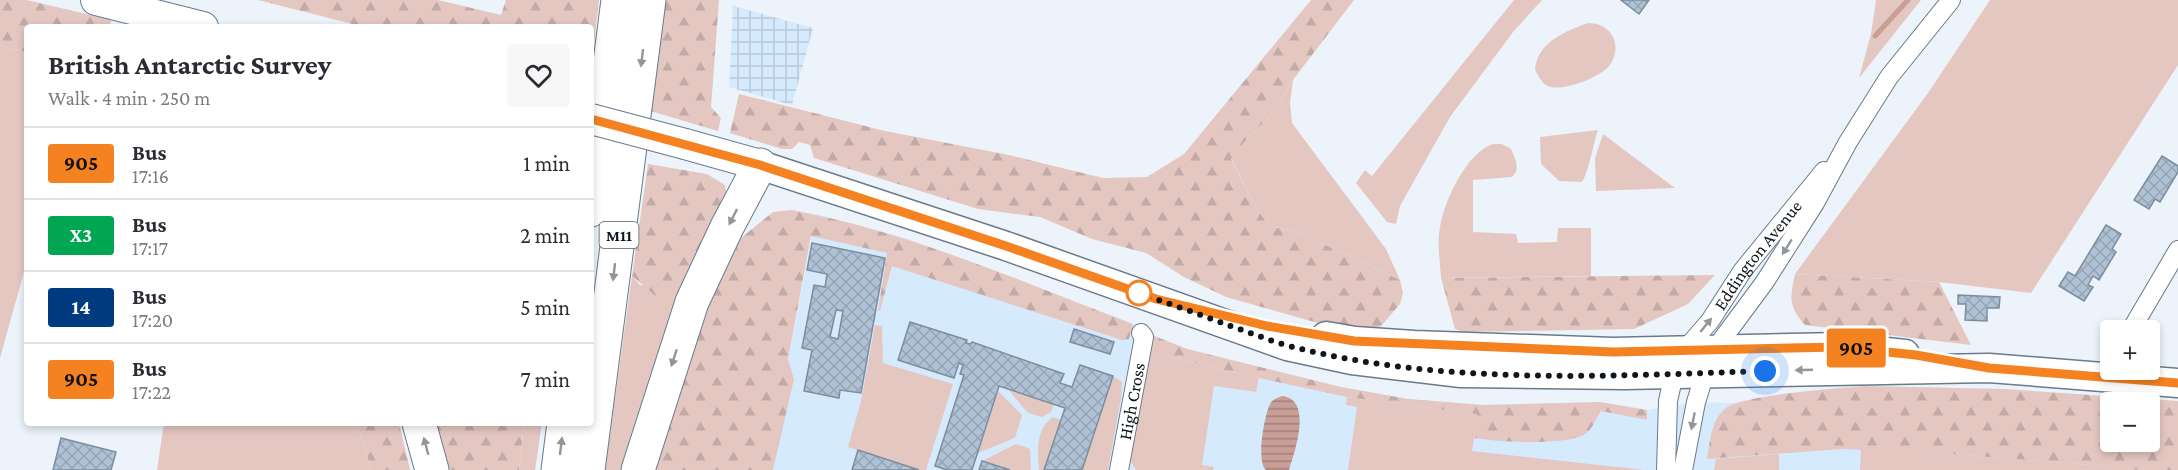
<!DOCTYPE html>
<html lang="en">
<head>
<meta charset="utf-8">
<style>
	body { margin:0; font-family:"Crimson Pro",serif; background:#f7f7f7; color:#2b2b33; height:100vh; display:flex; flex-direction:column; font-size:22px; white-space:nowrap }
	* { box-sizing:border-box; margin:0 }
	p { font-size:20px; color:#7c7c81 }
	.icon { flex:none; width:33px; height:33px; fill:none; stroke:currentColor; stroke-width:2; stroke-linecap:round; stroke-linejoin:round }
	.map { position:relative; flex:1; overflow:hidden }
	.side { position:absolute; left:24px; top:24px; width:570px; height:402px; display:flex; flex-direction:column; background:#fff; border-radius:6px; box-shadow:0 3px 9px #0003 }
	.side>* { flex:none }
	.badge { padding:0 12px; border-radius:4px; font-size:21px; line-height:39px }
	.buttons { position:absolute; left:2100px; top:320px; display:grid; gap:12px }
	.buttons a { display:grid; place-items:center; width:60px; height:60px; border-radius:6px; background:#fff; box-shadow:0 3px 9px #0003; font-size:30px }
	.you { position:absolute; width:30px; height:30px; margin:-15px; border:4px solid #fff; border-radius:50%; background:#1a73e8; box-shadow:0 0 0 9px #1a73e833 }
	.map>.badge { position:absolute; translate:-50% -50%; box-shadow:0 0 0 3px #fff }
	.round { display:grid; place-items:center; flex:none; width:63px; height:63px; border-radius:6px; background:#f7f7f7 }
	.overview { display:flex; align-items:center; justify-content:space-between; height:102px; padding:0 24px }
	h1 { font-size:28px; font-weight:700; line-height:45px }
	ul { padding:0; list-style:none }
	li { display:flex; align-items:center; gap:18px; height:72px; padding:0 24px; border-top:2px solid #e1e1e2 }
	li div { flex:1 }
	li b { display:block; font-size:22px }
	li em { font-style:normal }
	li .badge { min-width:66px; font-weight:700; text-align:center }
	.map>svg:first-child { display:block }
	.built { fill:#d6eafe; fill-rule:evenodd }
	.industrial { fill:url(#industrial-grid) }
	.green { fill:#e5c7c2 }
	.forest { fill:url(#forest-firs); fill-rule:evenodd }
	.water { fill:url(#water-rules) }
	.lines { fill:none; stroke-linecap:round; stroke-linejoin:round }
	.stream { stroke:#c89e96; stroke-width:5 }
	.building { fill:url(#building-cross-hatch); stroke:#7c8d9e; stroke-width:1.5; fill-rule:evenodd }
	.minor-casing { stroke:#697a8b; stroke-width:20 }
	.primary-casing { stroke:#697a8b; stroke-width:31 }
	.trunk-casing { stroke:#697a8b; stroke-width:32 }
	.motorway-casing { stroke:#697a8b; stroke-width:35 }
	.minor { stroke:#fff; stroke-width:18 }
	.primary { stroke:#fff; stroke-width:28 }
	.trunk { stroke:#fff; stroke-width:30 }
	.motorway { stroke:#fff; stroke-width:33 }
	.trunk-bridge-casing { stroke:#697a8b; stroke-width:32; stroke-linecap:butt }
	.trunk-bridge { stroke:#fff; stroke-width:30 }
	.oneway { fill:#939699 }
	.line-casing { stroke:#fff; stroke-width:14 }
	.line { stroke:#f58220; stroke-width:9 }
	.walk { stroke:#0f161c; stroke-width:6; stroke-dasharray:0 10.8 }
	.stop-dot { fill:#fff; stroke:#f58220; stroke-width:3 }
	.labels { text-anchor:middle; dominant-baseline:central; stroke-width:5; stroke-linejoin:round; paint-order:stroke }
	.shield { fill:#fff; stroke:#575c60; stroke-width:1.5 }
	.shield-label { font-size:16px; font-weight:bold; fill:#0f161c }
	.street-label { font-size:18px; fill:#0f161c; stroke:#fff }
</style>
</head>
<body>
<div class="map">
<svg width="2178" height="470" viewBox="0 0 2178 470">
	<defs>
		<pattern id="industrial-grid" width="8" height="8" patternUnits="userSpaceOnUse" patternTransform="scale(1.5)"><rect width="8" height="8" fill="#d6eafe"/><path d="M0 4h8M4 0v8" fill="none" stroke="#b6c8d9"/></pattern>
		<pattern id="forest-firs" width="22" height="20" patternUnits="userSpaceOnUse" patternTransform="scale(1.5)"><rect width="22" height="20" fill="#e5c7c2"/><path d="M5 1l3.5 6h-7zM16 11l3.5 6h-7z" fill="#c3aaa6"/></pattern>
		<pattern id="water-rules" width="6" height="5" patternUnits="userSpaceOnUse" patternTransform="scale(1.5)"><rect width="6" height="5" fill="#c89e96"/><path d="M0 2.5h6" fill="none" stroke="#a1807a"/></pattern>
		<pattern id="building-cross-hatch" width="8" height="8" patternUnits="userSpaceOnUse" patternTransform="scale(1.5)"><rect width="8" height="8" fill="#afc1d4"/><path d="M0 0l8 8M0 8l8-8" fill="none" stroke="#95a5b5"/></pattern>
	</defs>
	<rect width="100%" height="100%" fill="#ecf3fb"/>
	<path class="built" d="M 816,214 L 908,239 L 1133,324 L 1152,335 L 1187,349 L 1341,387 L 1408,399 L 1483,405 L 1600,402 L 1647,410 L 1696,402 L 1738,403 L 1772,396 L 1865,386 L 2004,389 L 2178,401 L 2178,470 L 773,470 L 782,422 L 794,379 L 788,359 ZM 2110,402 L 2150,402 L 2150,441 L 2110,441 Z"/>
	<path class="industrial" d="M 733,6 L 813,28 L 792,105 L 729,87 Z"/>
	<path class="green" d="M 1514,0 L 1542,0 L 1513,32 L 1450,117 L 1400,206 L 1396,224 L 1387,222 L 1356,183 L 1365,170 L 1372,176 Z
		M 1876,0 L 1921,0 L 1859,78 L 1871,34 Z
		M 1990,0 L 2178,0 L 2178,65 L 2031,293 L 1939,282 L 1795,274 L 1928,93 Z
		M 1588,23 C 1612,23 1623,45 1610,65 C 1601,77 1560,94 1546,85 C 1541,82 1538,75 1535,70 C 1537,42 1566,31 1588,23 Z
		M 0,46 L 27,52 L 27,261 L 0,358 Z
		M 1293,80 L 1290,103 L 1292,123 L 1386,249 L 1400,280 L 1296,231 L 1269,226 L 1255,206 L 1231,158 L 1246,140 L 1270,116 Z
		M 1598,130 C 1593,145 1589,171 1582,182 L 1559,181 L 1541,164 L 1540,137 Z
		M 1603,134 L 1675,188 L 1596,191 L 1595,158 Z
		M 1493,144 L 1502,144 L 1511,149 C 1515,158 1521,169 1512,177 L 1473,180 L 1473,232 L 1516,234 L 1518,243 L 1557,242 L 1558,228 L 1591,228 L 1591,276 L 1441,278 C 1440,261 1437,244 1440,227 C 1444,201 1467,152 1493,144 Z
		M 632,276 L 640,285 L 680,290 L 625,470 L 605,470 Z
		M 875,325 L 882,326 L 883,363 L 953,384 L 926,470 L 919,470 L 848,447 L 861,401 Z
		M 1148,352 L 1259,378 L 1256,392 L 1214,386 L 1202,465 L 1214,467 L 1213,470 L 1136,470 L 1129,459 Z
		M 1113,376 L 1122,382 L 1121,398 L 1108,470 L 1082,470 Z
		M 1007,388 L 1054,404 L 1051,412 L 1042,417 L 1028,413 Z
		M 998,391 L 1022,415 L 1015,438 L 978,453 Z
		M 1347,397 L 1478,414 L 1472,451 L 1645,470 L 1348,470 L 1357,407 L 1346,405 Z
		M 1053,417 L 1061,420 L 1044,470 L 1039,470 C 1037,451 1036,428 1053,417 Z
		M 164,423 L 356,423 L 367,454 L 370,470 L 157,470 Z
		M 524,423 L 542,423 L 535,470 L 519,470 Z
		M 1016,444 L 1030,449 L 1031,470 L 1010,470 L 982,461 Z
		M 1861,449 L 1938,453 L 2105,466 L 2107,470 L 1860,470 Z
		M 1779,454 L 1779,470 L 1714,470 L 1716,459 Z"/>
	<path class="forest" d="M 0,0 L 27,0 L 111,20 L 110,27 L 27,27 L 27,52 L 0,46 Z
		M 258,0 L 438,0 L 501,15 L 506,0 L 599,0 L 591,67 L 591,27 L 364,27 Z
		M 663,0 L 719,0 L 711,107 L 721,118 L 718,131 L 647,110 Z
		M 1311,0 L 1354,0 L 1293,80 L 1270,116 L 1246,140 L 1231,159 L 1255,206 L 1269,226 L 1296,231 L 1400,280 L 1403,293 L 1400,304 L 1382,325 L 1374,330 L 1343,330 L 1226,297 L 1184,277 L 1146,253 L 1092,239 L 1040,217 L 978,209 L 814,158 L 810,145 L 799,142 L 792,149 L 782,149 L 730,133 L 739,94 L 885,131 L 1009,155 L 1103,178 L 1147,177 L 1184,154 Z
		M 648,164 L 707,174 L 725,185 L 726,192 L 680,290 L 671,299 L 658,298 L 632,276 Z
		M 792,210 C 910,232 1022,282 1133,324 L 1129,339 L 1122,340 L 892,266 L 880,311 L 878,311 L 887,253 L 811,236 L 788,359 L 794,379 L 773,470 L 650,470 L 710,292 L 741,238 L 773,212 Z
		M 1795,274 L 1939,282 L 1971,345 L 1805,325 C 1788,306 1790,297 1795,274 Z
		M 1715,275 L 1688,304 L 1634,329 L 1463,332 L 1455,329 L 1441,278 Z
		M 1152,335 L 1187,349 L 1341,387 L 1408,399 L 1483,405 L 1600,402 L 1647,410 L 1647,420 L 1601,411 C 1597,417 1592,430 1585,434 C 1568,446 1496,442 1474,438 L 1477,414 L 1347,397 L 1259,378 L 1148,352 Z
		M 1865,386 L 2004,389 L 2178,401 L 2178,470 L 2107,470 L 2105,466 L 1938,453 L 1842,449 L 1707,459 C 1710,442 1711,419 1726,408 C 1742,395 1840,388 1865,386 ZM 2110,402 L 2150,402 L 2150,441 L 2110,441 Z
		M 356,423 L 399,423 L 410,470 L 370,470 L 367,454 Z
		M 433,423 L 524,423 L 519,470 L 444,470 Z"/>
	<path class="water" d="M 1282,396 C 1313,399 1295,451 1289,470 L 1266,470 C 1256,461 1264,417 1270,404 C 1272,400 1277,398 1282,396 Z"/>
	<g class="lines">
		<path class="stream" d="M 1875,36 L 1908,0"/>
	</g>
	<path class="building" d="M 1621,0 L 1649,0 L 1639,14 Z
		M 2162,156 L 2178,166 L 2178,172 L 2160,202 L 2155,199 L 2149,209 L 2134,200 Z
		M 2106,225 L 2121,234 L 2112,249 L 2116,252 L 2099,280 L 2093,276 L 2088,285 L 2093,287 L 2084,301 L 2059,286 L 2068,272 L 2075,276 Z
		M 812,243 L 885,258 L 861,393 L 840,390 L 839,398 L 804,391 L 812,350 L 802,348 L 814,285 L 825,287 L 827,274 L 807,270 ZM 836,310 L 843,311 L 838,339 L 830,337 Z
		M 1958,295 L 2000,297 L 1999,308 L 1987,308 L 1987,321 L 1965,320 L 1966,304 L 1958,304 Z
		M 910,322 L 967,340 L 966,343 L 971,344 L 972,342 L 1064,374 L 1060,383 L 1072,387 L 1080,365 L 1113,376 L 1082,470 L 1044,470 L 1065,408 L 999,386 L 972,470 L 947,470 L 935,466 L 964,375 L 960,374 L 963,365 L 959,363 L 954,378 L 898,360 Z
		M 1074,329 L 1114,342 L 1110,354 L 1070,342 Z
		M 61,438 L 116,452 L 111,470 L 53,470 Z
		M 858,450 L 919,470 L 852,470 Z
		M 982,461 L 1010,470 L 979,470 Z"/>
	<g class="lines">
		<g class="minor-casing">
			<g id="minor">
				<path d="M 2131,330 L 2178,250"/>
				<path id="s1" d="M 1119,470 L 1144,337 L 1141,333"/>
				<path id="s2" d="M 1666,470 L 1668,401 L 1674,374 L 1684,351 L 1710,321 L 1743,270 L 1824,171"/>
				<path d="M 1683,470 L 1696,402 L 1705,373 L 1715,349 L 1764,283 L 1815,203 L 1848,142 L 1889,77 L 1951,0"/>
			</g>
		</g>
		<g class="primary-casing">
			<path id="primary" d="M 760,165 L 1006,246 L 1287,346 L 1352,360 L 1461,373 L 1624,375 L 1989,368 L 2178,383
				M 1326,336 L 1355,341 L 1414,345 L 1613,352 L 1840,347 L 1905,354"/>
		</g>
		<g class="trunk-casing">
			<path id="trunk" d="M 96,0 L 203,27
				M 685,144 L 760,165"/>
		</g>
		<g class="motorway-casing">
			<path id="motorway" d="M 591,210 L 618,0
				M 419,423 L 432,470
				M 558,470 L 564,423
				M 588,470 L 649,0
				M 638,470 L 692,302 L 727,227 L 760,165"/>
		</g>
		<use href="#minor" class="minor"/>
		<use href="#primary" class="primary"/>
		<use href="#trunk" class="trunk"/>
		<use href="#motorway" class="motorway"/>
		<g class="trunk-bridge-casing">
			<path id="trunk-bridge" d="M 591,119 L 685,144"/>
		</g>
		<use href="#trunk-bridge" class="trunk-bridge"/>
	</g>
	<defs><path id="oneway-solid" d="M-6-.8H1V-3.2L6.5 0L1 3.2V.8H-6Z" transform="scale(1.5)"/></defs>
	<g class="oneway">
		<use href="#oneway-solid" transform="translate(642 58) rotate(97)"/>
		<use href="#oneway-solid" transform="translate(733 217) rotate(117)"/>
		<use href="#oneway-solid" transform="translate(1787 247) rotate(122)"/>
		<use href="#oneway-solid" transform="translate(614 272) rotate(97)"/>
		<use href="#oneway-solid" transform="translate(1706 325) rotate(-51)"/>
		<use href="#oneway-solid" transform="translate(674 358) rotate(108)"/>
		<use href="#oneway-solid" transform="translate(1804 370) rotate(178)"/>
		<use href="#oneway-solid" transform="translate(1693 421) rotate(101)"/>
		<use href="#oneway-solid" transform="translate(426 446) rotate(-105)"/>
		<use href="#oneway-solid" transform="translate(561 446) rotate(-83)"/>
	</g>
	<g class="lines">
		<g class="line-casing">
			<path id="line" d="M 591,119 L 760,165 L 1006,246 L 1156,299 L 1267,326 L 1354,341 L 1613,352 L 1840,347 L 1916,355 L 1989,368 L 2178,383"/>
		</g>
		<use href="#line" class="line"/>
		<path class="walk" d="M 1139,293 C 1170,304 1202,315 1233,327 C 1252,333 1270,341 1289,346 C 1444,386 1607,376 1765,371"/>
	</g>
	<circle class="stop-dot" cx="1139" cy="293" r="12"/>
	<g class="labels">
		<rect class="shield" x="599.5" y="222" width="39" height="26" rx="4.5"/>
		<g class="shield-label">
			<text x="619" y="235">M11</text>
		</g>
		<g class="street-label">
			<text stroke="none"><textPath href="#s2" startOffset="243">Eddington Avenue</textPath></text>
			<text stroke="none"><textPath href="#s1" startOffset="70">High Cross</textPath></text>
		</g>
	</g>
</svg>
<div class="buttons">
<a>+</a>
<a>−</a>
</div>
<div class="you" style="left:1765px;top:371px"></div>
<b class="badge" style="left:1856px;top:348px;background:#f58220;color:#111">905</b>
<section class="side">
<div class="overview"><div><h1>British Antarctic Survey</h1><p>Walk · 4 min · 250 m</p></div><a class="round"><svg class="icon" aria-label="heart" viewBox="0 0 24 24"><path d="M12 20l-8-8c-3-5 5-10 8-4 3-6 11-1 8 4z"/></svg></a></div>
<ul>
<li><span class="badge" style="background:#f58220;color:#111">905</span><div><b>Bus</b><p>17:16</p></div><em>1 min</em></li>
<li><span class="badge" style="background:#00a651;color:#fff">X3</span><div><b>Bus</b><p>17:17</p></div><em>2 min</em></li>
<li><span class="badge" style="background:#003b80;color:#fff">14</span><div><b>Bus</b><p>17:20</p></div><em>5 min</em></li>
<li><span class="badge" style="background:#f58220;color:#111">905</span><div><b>Bus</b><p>17:22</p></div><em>7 min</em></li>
</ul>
</section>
</div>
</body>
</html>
